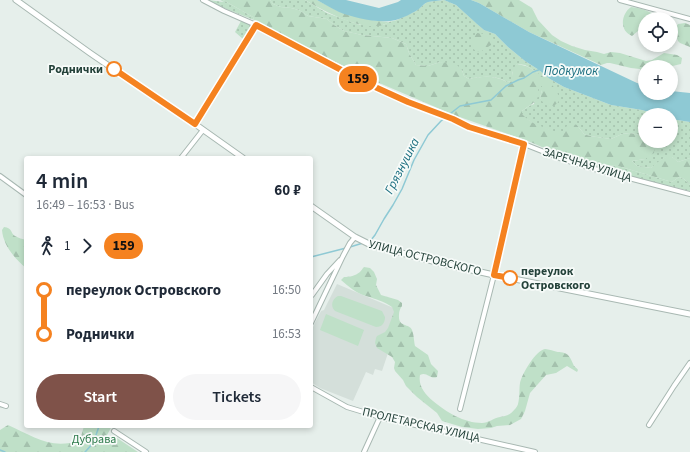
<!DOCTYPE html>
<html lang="en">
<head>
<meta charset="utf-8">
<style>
	body { margin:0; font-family:"Source Sans 3",sans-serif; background:#f6f6f7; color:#1f2937; height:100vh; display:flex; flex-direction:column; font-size:15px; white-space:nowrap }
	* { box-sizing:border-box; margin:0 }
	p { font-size:13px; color:#747a83 }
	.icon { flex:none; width:22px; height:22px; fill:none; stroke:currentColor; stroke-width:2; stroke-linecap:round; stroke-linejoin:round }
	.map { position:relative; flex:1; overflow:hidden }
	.panel { position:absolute; left:24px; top:156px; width:289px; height:272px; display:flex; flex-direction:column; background:#fff; border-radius:4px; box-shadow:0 2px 6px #0003 }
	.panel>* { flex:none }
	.badge { padding:0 8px; border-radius:13px; font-size:14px; line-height:26px }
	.buttons { position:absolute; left:638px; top:12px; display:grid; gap:8px }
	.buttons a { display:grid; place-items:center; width:40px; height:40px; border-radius:50%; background:#fff; box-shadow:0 2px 6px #0003; font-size:20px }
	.map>.badge { position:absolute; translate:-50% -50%; box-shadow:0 0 0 2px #fff }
	.legs { display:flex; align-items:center; gap:6px; height:44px; padding:0 12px; font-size:13px }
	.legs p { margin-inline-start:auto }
	.overview { display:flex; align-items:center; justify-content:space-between; height:68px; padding:0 12px }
	h1 { font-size:22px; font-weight:600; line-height:30px }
	.action { display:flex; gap:8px; margin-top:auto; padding:8px 12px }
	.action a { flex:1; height:46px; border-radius:24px; background:#7f5249; color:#fff; font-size:16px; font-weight:600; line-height:46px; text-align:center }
	.action a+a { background:#f6f6f7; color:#1f2937 }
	ul { padding:0 12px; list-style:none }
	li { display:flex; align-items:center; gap:14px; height:44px; font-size:15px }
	li i { display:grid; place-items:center; width:6px; height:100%; margin:0 5px; background:currentColor }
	li i::after { content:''; width:10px; height:10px; margin:-5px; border:3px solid; border-radius:50%; background:#fff }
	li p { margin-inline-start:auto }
	li:first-child i { background:linear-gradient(#0000 50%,currentColor 0) }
	li:last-child i { background:linear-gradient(currentColor 50%,#0000 0) }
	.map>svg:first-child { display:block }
	.built { fill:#d4dfda }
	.grass { fill:url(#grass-dots) }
	.forest { fill:url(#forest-firs) }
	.green { fill:#bfe0c8 }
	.water { fill:#8ec9d4 }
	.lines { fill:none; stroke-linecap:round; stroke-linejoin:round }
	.stream { stroke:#8ec9d4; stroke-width:1.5 }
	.minor-casing { stroke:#a8b8b2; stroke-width:6 }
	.tertiary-casing { stroke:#a8b8b2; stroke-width:7 }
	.minor { stroke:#fff; stroke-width:4 }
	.tertiary { stroke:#fff; stroke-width:5 }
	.line-1-casing { stroke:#fff; stroke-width:9 }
	.line-1 { stroke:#f58220; stroke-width:6 }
	.stop-1-dot { fill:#fff; stroke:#f58220; stroke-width:2 }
	.labels { text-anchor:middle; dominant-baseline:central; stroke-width:3.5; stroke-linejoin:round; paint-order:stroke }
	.stop-label { font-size:12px; font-weight:bold; fill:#24423a; stroke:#f7fbf9; text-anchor:end }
	.street-label { font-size:12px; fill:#24423a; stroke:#f7fbf9 }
	.park-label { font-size:12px; fill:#2d7a4b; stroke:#f7fbf9 }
	.water-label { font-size:13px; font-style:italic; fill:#1c6f80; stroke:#f7fbf9 }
</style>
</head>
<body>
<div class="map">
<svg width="690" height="452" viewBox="0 0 690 452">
	<defs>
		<pattern id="grass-dots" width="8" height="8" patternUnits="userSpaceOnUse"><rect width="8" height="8" fill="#bfe0c8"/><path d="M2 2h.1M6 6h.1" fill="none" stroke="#a4c1ad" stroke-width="1.8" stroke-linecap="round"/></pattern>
		<pattern id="forest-firs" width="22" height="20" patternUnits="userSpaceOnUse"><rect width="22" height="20" fill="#bfe0c8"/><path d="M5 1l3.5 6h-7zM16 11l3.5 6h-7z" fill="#a4c1ad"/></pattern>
	</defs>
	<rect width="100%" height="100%" fill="#e6efeb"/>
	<path class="built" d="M 337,284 L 396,309 L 391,344 L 382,371 L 375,369 L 373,375 L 366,372 L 353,401 L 320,388 L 311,382 L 311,331 L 321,311 L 324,310 Z"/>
	<path class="grass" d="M 208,0 L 224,2 L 220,0 L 223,0 L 253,17 L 254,20 L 224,8 Z
		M 270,0 L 305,0 L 327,13 L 360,25 L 383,25 L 389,22 L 397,20 L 416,11 L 427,2 L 444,0 L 456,5 L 484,30 L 495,34 L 508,47 L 525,61 L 539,70 L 550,79 L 564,87 L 611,105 L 642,110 L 659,115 L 645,115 L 645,136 L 630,133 L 622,134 L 611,139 L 590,136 L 584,134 L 577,125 L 565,133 L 557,133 L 536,125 L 525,118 L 522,114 L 522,111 L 529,106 L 534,104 L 538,86 L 542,86 L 542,90 L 540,98 L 550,106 L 537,72 L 525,65 L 517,64 L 512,73 L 512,81 L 507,82 C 496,75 482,76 469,79 L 464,76 L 462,70 L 440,62 L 428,66 L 416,65 L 409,53 L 406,44 L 392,38 L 362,35 L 344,31 L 334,25 L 327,19 L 308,16 L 299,10 L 291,8 L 281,7 L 273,4 Z
		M 242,20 L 251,24 C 251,30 248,34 245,39 L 243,39 L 235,32 L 241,21 Z
		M 671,119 L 690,122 L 690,158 L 678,162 L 672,157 L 664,158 L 651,168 L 637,166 L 632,161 L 645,159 L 656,144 L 654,141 L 671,141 Z
		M 565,157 L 589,164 L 618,166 L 672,182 L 679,177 L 684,179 L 690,185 L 690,191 L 606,170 Z"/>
	<path class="forest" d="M 223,0 L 270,0 L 273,4 L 281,7 L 291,8 L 299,10 L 308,16 L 327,19 L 334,25 L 344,31 L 362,35 L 392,38 L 406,44 L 409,53 L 416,65 L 428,66 L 440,62 L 456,64 L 462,70 L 464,76 L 469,79 C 482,76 495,75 507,82 L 512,81 C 512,74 512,68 517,64 C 520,65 523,65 526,66 C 537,71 558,86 559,98 C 560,104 552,108 546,105 C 543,104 542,100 540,98 L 542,90 L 542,86 L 538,86 C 540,103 533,102 522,111 L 522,114 C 530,123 538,125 548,129 C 554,131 558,133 565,133 L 566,127 L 570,123 L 577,125 L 584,134 L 590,136 L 611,139 L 622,134 L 630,133 L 645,136 L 645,141 L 654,141 L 656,144 L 654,153 L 645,159 L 632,161 L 637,166 L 651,168 C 656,164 665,154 672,157 C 674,158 676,160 678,162 L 690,158 L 690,185 L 684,179 L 679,177 L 672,182 L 618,166 L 589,164 L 565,157 L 528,141 L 454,115 L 370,79 L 293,41 L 254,20 L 253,17 Z
		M 305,0 L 317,0 L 340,12 L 371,20 L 389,22 C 385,24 382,26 377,26 C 358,29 322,10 305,0 Z
		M 471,0 L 519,0 L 532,8 L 538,20 L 552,35 L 561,41 L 572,46 L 585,50 L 597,52 L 604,54 L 611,52 L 620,53 L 646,61 L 652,60 L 664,53 L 677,55 L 682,58 L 681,64 L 668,67 L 645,67 L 645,76 L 640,69 L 631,68 L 610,63 L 607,63 L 601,65 L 529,32 L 479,3 Z
		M 631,7 C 640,8 647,10 655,15 L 653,19 L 645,19 L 645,27 L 638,31 L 632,36 C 619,31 621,14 631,7 Z
		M 685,23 L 690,25 L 690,47 L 680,43 L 678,41 L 675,32 L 675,29 L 678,24 Z
		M 477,33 C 483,33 489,36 494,39 L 491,45 L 480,52 C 468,49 471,41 477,33 Z
		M 4,227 C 13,228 10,233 15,236 C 18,238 23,239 26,240 L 26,268 C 15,259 3,245 2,230 Z
		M 364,267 L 370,268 L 374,272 L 377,279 L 376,285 L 381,295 L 398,300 L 402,303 L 402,306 C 400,309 399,311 399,315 C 398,328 409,323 412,330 C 414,335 414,342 415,346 L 428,355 L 431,364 L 438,371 L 437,377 C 430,380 427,371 420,375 C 418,386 425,394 433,401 C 446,412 464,423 482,423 C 488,423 494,418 500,417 C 507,416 510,415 515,409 C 516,408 518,405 518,404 C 520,397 519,389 520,383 C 522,374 536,350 545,349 C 547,349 551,350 554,351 C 559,353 563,351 568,355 C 571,358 572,362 574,366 C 575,367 577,368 578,370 L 577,372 L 567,366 L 556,373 L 546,375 L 530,393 L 525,411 L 521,419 L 510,425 L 497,426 L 491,428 L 478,429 L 462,427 L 442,421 L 437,413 L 417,397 L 406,386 L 403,380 L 395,371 L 394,368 L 395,362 L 392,357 L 377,348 L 375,343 L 376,338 L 377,336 L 385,332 L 388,328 L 394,312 L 392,307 C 384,301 375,299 366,296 C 356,293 349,287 341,280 L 344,277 C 350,277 355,276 360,272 C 361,271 362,269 364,267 Z
		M 8,425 C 33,436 52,451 80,440 L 84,426 L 112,426 L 107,435 L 110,444 L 117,438 L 138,452 L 0,452 L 0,430 Z"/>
	<path class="green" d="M 338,296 L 341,296 L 382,311 L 385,317 C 385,323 382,327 376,327 L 335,311 C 330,306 332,299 338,296 Z
		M 326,314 L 364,330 L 358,346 L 320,330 Z"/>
	<path class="water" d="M 317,0 L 346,0 L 379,8 L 398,2 L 401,0 L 443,0 C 439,1 432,1 428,2 C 424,3 420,9 416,11 C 410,14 405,17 399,19 C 383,25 354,18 339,12 C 331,8 324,4 317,0 Z
		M 444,0 L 471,0 L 479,3 L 529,32 L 637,83 L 645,85 L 645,93 L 671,93 L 671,91 L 690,93 L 690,122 L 671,119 L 671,115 L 659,115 L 642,110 L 611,105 L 564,87 L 550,79 L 539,70 L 525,61 L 508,47 L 495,34 L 484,30 L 477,24 L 456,5 Z"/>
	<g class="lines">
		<path class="stream" d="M 367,242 L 371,240 L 375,235 L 384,219 L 393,205 L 402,189 L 414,160 L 428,135 L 441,121 L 460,106 L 491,100 L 506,86 L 518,80 L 524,78 L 533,72 L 541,69
			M 350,247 L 363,243
			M 311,257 L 346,248
			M 0,450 L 5,452
			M 85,452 C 93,445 96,436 99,426"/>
		<g class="minor-casing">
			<path id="minor" d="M 203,0 L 224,11 L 256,25 L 364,82 L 469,127 L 524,144 L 562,159 L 587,167 L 690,194
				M 620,0 L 690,19
				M 195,124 L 256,25
				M 181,158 L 203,130
				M 0,176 L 26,195
				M 312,295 L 327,274 L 340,260
				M 311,323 L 343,256 L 350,243 L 355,237
				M 311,387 L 347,407 L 380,417 L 535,452
				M 0,404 L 6,406
				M 460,409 L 494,275 L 524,144
				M 649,425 L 674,386 L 690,363
				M 114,431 L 146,452
				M 364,452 L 380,417"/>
		</g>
		<g class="tertiary-casing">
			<path id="tertiary" d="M 16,0 L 90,53 L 147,92 L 195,124 L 243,158
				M 311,206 L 355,237 L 371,245 L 444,264 L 494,275 L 690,314"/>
		</g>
		<use href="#minor" class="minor"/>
		<use href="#tertiary" class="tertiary"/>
	</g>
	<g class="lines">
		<g class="line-1-casing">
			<path id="line-1" d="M 114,69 L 195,124 L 256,25 L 364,82 L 408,102 L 453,119 L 469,127 L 524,144 L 494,275 L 510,278"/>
		</g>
		<use href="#line-1" class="line-1"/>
	</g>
	<g class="stop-1-dot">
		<circle cx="114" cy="69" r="7"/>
		<circle cx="510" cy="278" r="7"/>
	</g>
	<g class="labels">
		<g class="stop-label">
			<text x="103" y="69">Роднички</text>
			<text x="521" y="271" text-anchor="start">переулок<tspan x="521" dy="14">Островского</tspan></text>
		</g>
		<g class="street-label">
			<text transform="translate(587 165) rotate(17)">ЗАРЕЧНАЯ УЛИЦА</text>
			<text transform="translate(425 258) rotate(14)">УЛИЦА ОСТРОВСКОГО</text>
			<text transform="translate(421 425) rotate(13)">ПРОЛЕТАРСКАЯ УЛИЦА</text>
		</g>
		<g class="park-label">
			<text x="94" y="439">Дубрава</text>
		</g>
		<g class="water-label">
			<text x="571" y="71">Подкумок</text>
			<text transform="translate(402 166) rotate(-63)">Грязнушка</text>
		</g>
	</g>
</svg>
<div class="buttons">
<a><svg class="icon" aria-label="locate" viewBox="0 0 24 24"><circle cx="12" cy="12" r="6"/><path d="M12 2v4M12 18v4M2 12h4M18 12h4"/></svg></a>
<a>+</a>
<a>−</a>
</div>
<b class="badge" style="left:358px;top:79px;background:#f58220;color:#111">159</b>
<section class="panel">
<div class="overview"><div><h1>4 min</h1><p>16:49 – 16:53 · Bus</p></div><b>60 ₽</b></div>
<div class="legs"><svg class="icon" aria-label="walk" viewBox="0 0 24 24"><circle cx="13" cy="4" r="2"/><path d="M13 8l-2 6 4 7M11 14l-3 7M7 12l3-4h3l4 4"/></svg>1<svg class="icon" aria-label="forward" viewBox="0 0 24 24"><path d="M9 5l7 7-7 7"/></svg><b class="badge" style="background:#f58220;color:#111">159</b></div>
<ul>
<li><i style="color:#f58220"></i><b>переулок Островского</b><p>16:50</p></li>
<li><i style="color:#f58220"></i><b>Роднички</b><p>16:53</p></li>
</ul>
<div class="action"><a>Start</a><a>Tickets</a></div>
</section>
</div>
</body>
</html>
